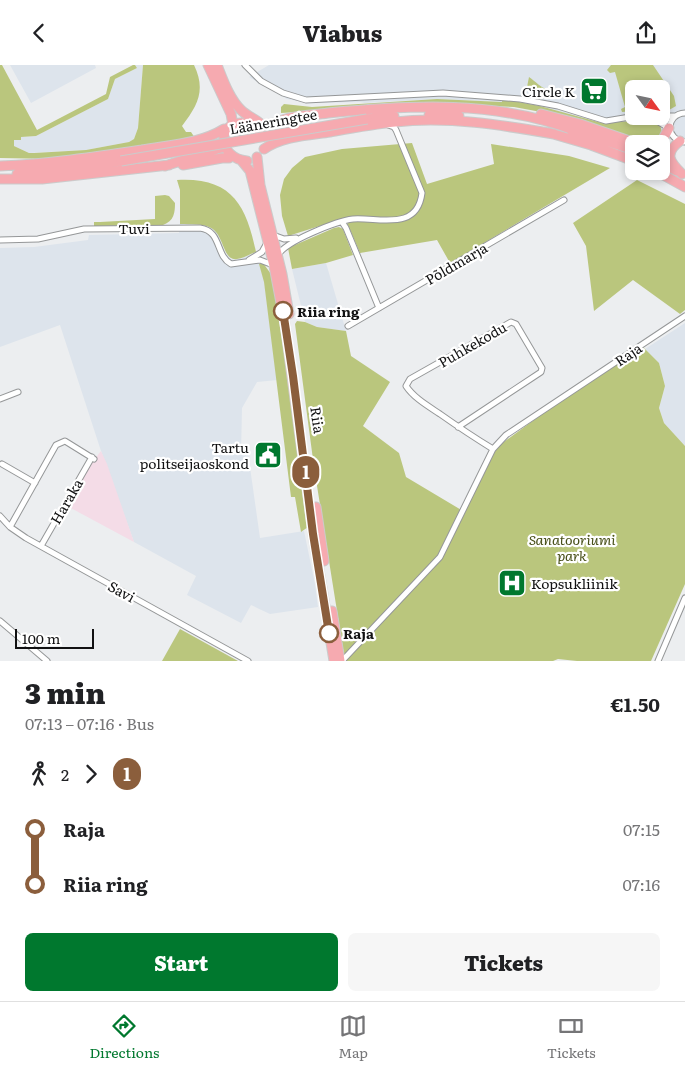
<!DOCTYPE html>
<html lang="en">
<head>
<meta charset="utf-8">
<style>
	body { margin:0; font-family:Literata,serif; background:#f6f6f6; color:#202124; height:100vh; display:flex; flex-direction:column; font-size:19px; white-space:nowrap }
	* { box-sizing:border-box; margin:0 }
	p { font-size:16px; color:#757577 }
	.icon { flex:none; width:28px; height:28px; fill:none; stroke:currentColor; stroke-width:2; stroke-linecap:round; stroke-linejoin:round }
	.map { position:relative; height:596px; overflow:hidden }
	.sheet { display:flex; flex-direction:column; background:#fff; flex:1 }
	.sheet>* { flex:none }
	.badge { padding:0 10px; border-radius:16px; font-size:18px; line-height:32px }
	.needle { width:32px; rotate:123deg }
	.tools { position:absolute; left:625px; top:15px; display:grid; gap:10px }
	.tools a { display:grid; place-items:center; width:45px; height:45px; border-radius:8px; background:#fff; box-shadow:0 2px 8px #0003; font-size:25px }
	.scale { position:absolute; left:15px; bottom:12px; width:79px; box-sizing:border-box; padding-left:5px; border:2px solid #111112; border-top:0; font-size:14px; line-height:18px; white-space:nowrap; color:#111112; -webkit-text-stroke:4px #fff; paint-order:stroke }
	.map>.badge { position:absolute; translate:-50% -50%; box-shadow:0 0 0 2px #fff }
	.legs { display:flex; align-items:center; gap:8px; height:55px; padding:0 25px; font-size:16px }
	.legs p { margin-inline-start:auto }
	.head { display:flex; align-items:center; justify-content:space-between; height:85px; padding:0 25px }
	h1 { font-size:28px; font-weight:800; line-height:38px }
	.action { display:flex; gap:10px; margin-top:auto; padding:10px 25px }
	.action a { flex:1; height:58px; border-radius:8px; background:#00782e; color:#fff; font-size:20px; font-weight:800; line-height:58px; text-align:center }
	.action a+a { background:#f6f6f6; color:#202124 }
	ul { padding:0 25px; list-style:none }
	li { display:flex; align-items:center; gap:18px; height:55px; font-size:19px }
	li i { display:grid; place-items:center; width:8px; height:100%; margin:0 6px; background:currentColor }
	li i::after { content:''; width:12px; height:12px; margin:-6px; border:4px solid; border-radius:50%; background:#fff }
	li p { margin-inline-start:auto }
	li:first-child i { background:linear-gradient(#0000 50%,currentColor 0) }
	li:last-child i { background:linear-gradient(currentColor 50%,#0000 0) }
	header { display:flex; justify-content:space-between; align-items:center; height:65px; padding:0 25px; background:#fff; font-size:22px; font-weight:800 }
	.menu { display:flex; justify-content:space-around; align-items:center; height:70px; border-top:1px solid #e0e0e0; background:#fff; font-size:14px; color:#757577 }
	.menu a { display:grid; justify-items:center; gap:2px }
	.menu .selected { color:#00782e }
	.map>svg:first-child { display:block }
	.built { fill:#dde4ec; fill-rule:evenodd }
	.industrial { fill:#f4dce7 }
	.green { fill:#bac67d }
	.lines { fill:none; stroke-linecap:round; stroke-linejoin:round }
	.minor-casing { stroke:#959798; stroke-width:7 }
	.trunk-casing { stroke:#cbcbcb; stroke-width:11 }
	.minor { stroke:#fff; stroke-width:5 }
	.trunk { stroke:#f6aab0; stroke-width:9 }
	.trunk-bridge-casing { stroke:#cbcbcb; stroke-width:11; stroke-linecap:butt }
	.trunk-bridge { stroke:#f6aab0; stroke-width:9 }
	.line-1-casing { stroke:#fff; stroke-width:11 }
	.line-1 { stroke:#8b5e3c; stroke-width:8 }
	.stop-1-dot { fill:#fff; stroke:#8b5e3c; stroke-width:2.5 }
	.labels { text-anchor:middle; dominant-baseline:central; stroke-width:4.5; stroke-linejoin:round; paint-order:stroke }
	.poi-label { font-size:14px; fill:#111112; stroke:#fff; text-anchor:end }
	.street-label { font-size:14px; fill:#111112; stroke:#fff }
	.stop-label { font-size:14px; font-weight:bold; fill:#111112; stroke:#fff; text-anchor:start }
	.park-label { font-size:14px; font-style:italic; fill:#484f18; stroke:#fff }
</style>
</head>
<body>
<header><svg class="icon" aria-label="back" viewBox="0 0 24 24"><path d="M15 5l-7 7 7 7"/></svg>Viabus<svg class="icon" aria-label="share" viewBox="0 0 24 24"><path d="M12 15V3M7 8l5-5 5 5M5 13v7h14v-7"/></svg></header>
<div class="map">
<svg width="685" height="596" viewBox="0 0 685 596">
	<rect width="100%" height="100%" fill="#eceef0"/>
	<path class="built" d="M 10,0 L 95,0 L 96,3 L 31,38 Z
		M 135,0 L 143,0 L 138,63 L 134,74 L 129,77 L 86,85 L 29,88 L 14,81 L 14,75 L 21,72 L 36,71 L 108,34 L 115,14 L 137,3 Z
		M 269,0 L 685,0 L 685,79 L 682,80 L 662,67 L 624,56 L 602,58 L 540,41 L 502,34 L 502,37 L 437,34 L 365,38 L 360,37 L 309,38 L 287,34 L 249,12 ZM 634,24 L 661,24 L 661,51 L 634,51 Z
		M 180,159 L 203,160 L 211,163 L 218,167 L 225,187 L 231,194 L 236,195 L 256,187 L 264,215 L 277,315 L 257,317 L 242,343 L 241,389 L 248,388 L 260,473 L 304,466 L 315,519 L 318,542 L 270,549 L 251,540 L 241,558 L 187,530 L 196,511 L 134,477 L 101,386 L 60,260 L 0,282 L 0,183 L 34,182 L 88,175 L 89,170 L 179,168 Z
		M 326,198 L 346,266 L 317,262 L 305,257 L 292,204 Z
		M 685,258 L 685,381 L 664,358 L 659,343 L 665,321 L 659,298 L 645,284 Z"/>
	<path class="industrial" d="M 101,386 L 107,399 L 134,477 L 67,441 L 91,399 Z"/>
	<path class="green" d="M 0,0 L 2,0 L 37,65 L 106,29 L 110,12 L 133,0 L 135,0 L 137,3 L 115,14 L 108,34 L 36,71 L 21,72 L 21,75 L 14,75 L 14,81 L 29,88 L 34,88 L 86,85 L 129,77 L 134,74 L 138,63 L 143,0 L 194,0 C 206,25 198,40 182,61 L 186,67 L 191,67 L 195,73 L 53,94 L 0,93 Z
		M 611,0 L 653,0 L 674,31 L 676,41 L 669,45 L 661,46 L 661,24 L 634,24 L 634,46 L 622,47 L 621,44 L 625,42 L 615,7 L 610,8 L 607,5 Z
		M 529,12 C 537,17 543,27 553,23 L 555,28 L 551,34 L 530,29 L 527,22 Z
		M 437,34 L 502,37 L 502,34 L 540,41 L 602,58 L 648,55 L 660,60 L 662,67 C 657,75 652,78 643,77 L 552,49 L 514,42 L 429,39 L 281,48 L 281,42 L 284,39 L 312,42 Z
		M 412,78 L 427,119 L 494,99 L 491,79 L 569,91 L 610,103 L 450,198 L 437,175 L 360,188 L 345,153 L 288,171 L 282,151 L 280,130 L 284,114 L 292,103 L 305,92 L 342,84 Z
		M 177,115 C 231,112 246,139 256,187 C 250,189 244,193 237,194 C 223,197 224,169 211,163 C 203,158 190,160 180,159 L 180,125 Z
		M 637,115 L 685,139 L 685,245 L 680,249 L 633,215 L 594,246 L 586,181 L 573,158 Z
		M 165,130 L 169,131 L 175,138 C 175,148 174,156 163,160 L 94,161 L 94,157 L 100,157 L 155,154 L 155,131 Z
		M 339,162 L 343,164 L 353,190 L 326,198 L 292,204 L 288,183 L 334,163 Z
		M 263,198 L 271,209 L 293,332 L 308,462 L 301,467 L 295,432 L 291,432 L 264,217 L 259,199 Z
		M 297,256 L 305,257 L 317,262 L 346,266 L 351,291 L 390,317 L 363,361 L 399,388 L 406,412 L 463,446 L 497,382 L 549,344 L 643,282 L 659,298 L 665,321 L 659,343 L 664,358 L 685,381 L 685,519 L 651,596 L 577,596 L 558,594 L 553,596 L 345,596 L 314,402 L 295,259 Z
		M 180,564 L 238,596 L 162,596 Z"/>
	<g class="lines">
		<g class="minor-casing">
			<path id="minor" d="M 245,0 L 261,16 L 283,28 L 306,35 L 443,28 L 520,34 L 558,41 L 606,56 L 636,51
				M 685,48 C 665,49 665,75 685,77
				M 661,51 L 675,51
				M 647,52 L 657,56 L 669,63
				M 342,157 L 346,163 L 379,243
				M 273,170 L 284,174 L 296,173
				M 0,175 L 38,174 L 84,164 L 200,163 C 222,166 215,190 231,199 L 260,195 L 273,200
				M 278,190 C 286,176 337,156 353,154 C 379,152 417,167 422,128 L 396,65 L 394,62 L 388,60
				M 249,195 L 262,187 L 267,178
				M 348,261 L 564,135
				M 0,334 L 18,327
				M 458,362 L 541,307 L 542,303 L 516,259 L 511,257 L 410,314 L 406,321 C 414,333 428,341 440,349 C 457,361 475,373 493,384
				M 2,399 L 35,418
				M 0,451 L 10,462 L 26,473 L 248,596
				M 10,462 L 56,380 L 65,376 L 94,394
				M 41,481 L 92,392
				M 0,556 L 47,596
				M 342,596 L 440,492 L 493,384 L 506,370 L 685,251
				M 658,596 L 685,533"/>
		</g>
		<g class="trunk-casing">
			<path id="trunk" d="M 208,0 L 231,49 L 233,60
				M 217,0 C 223,15 229,33 241,45 C 248,52 257,54 263,61
				M 541,49 L 580,59 L 638,79
				M 429,50 L 459,51
				M 367,54 L 394,51
				M 257,60 C 268,62 280,55 290,53 C 303,50 315,50 328,48 C 410,40 497,35 576,66
				M 571,65 L 634,85
				M 550,68 L 591,80 L 634,96
				M 680,76 C 663,89 670,97 682,109
				M 657,79 L 663,74 L 669,63
				M 264,84 C 282,71 309,70 330,67 C 352,63 373,59 395,57 C 448,51 502,60 554,69
				M 257,92 L 260,120 L 282,209 L 289,249
				M 241,95 L 250,106 L 274,201 L 285,259 L 313,469 L 334,596
				M 247,96 C 217,93 217,57 242,58 C 249,59 253,64 260,66
				M 661,98 L 677,106
				M 183,100 L 222,93 L 229,93
				M 0,101 C 48,99 95,92 142,85 C 169,80 200,79 224,64
				M 165,101 L 217,84 L 225,82
				M 656,106 L 685,122
				M 17,109 L 121,96
				M 0,114 L 42,114 L 169,100
				M 316,442 L 324,496
				M 332,546 L 340,596"/>
		</g>
		<use href="#minor" class="minor"/>
		<use href="#trunk" class="trunk"/>
		<g class="trunk-bridge-casing">
			<path id="trunk-bridge" d="M 121,96 L 367,54"/>
		</g>
		<use href="#trunk-bridge" class="trunk-bridge"/>
	</g>
	<g class="lines">
		<g class="line-1-casing">
			<path id="line-1" d="M 283,246 L 293,311 L 313,469 L 329,568"/>
		</g>
		<use href="#line-1" class="line-1"/>
	</g>
	<defs>
		<g id="supermarket-square" transform="scale(1.4375)"><rect x="-9" y="-9" width="18" height="18" rx="4" fill="#00782e" stroke="#fff"/><path d="M-6-5.5h2.5l.6 2H6L4.5 2H-2.5L-4.4-4H-6ZM-1.5 3.2a1.3 1.3 0 1 0 .1 0ZM3 3.2a1.3 1.3 0 1 0 .1 0Z" fill="#fff"/></g>
		<g id="civic-square" transform="scale(1.4375)"><rect x="-9" y="-9" width="18" height="18" rx="4" fill="#00782e" stroke="#fff"/><path d="M-.6-6.5H3V-4.5H.6V-3L4-1V1h2V6H-6V1h2V-1L-.6-3ZM-1.2 2.5V6h2.4V2.5Z" fill="#fff"/></g>
		<g id="hospital-square" transform="scale(1.4375)"><rect x="-9" y="-9" width="18" height="18" rx="4" fill="#00782e" stroke="#fff"/><path d="M-5-5h3v3.5h4V-5h3V5h-3V1.5h-4V5h-3Z" fill="#fff"/></g>
	</defs>
	<g fill-rule="evenodd">
		<use href="#supermarket-square" x="594" y="26"/>
		<use href="#civic-square" x="268" y="390"/>
		<use href="#hospital-square" x="512" y="518"/>
	</g>
	<g class="stop-1-dot">
		<circle cx="283" cy="246" r="9"/>
		<circle cx="329" cy="568" r="9"/>
	</g>
	<g class="labels">
		<g class="poi-label">
			<text x="575" y="26">Circle K</text>
			<text x="249" y="382">Tartu<tspan x="249" dy="16">politseijaoskond</tspan></text>
			<text x="531" y="518" text-anchor="start">Kopsukliinik</text>
		</g>
		<g class="street-label">
			<text transform="translate(273 56) rotate(-10)">Lääneringtee</text>
			<text x="134" y="163">Tuvi</text>
			<text transform="translate(456 198) rotate(-30)">Põldmarja</text>
			<text transform="translate(472 279) rotate(-30)">Puhkekodu</text>
			<text transform="translate(628 289) rotate(-34)">Raja</text>
			<text transform="translate(318 355) rotate(82)">Riia</text>
			<text transform="translate(66 436) rotate(-60)">Haraka</text>
			<text transform="translate(122 526) rotate(29)">Savi</text>
		</g>
		<g class="stop-label">
			<text x="297" y="246">Riia ring</text>
			<text x="343" y="568">Raja</text>
		</g>
		<g class="park-label">
			<text x="572" y="474">Sanatooriumi<tspan x="572" dy="16">park</tspan></text>
		</g>
	</g>
</svg>
<div class="tools">
<a><svg class="needle" viewBox="-14 -14 28 28"><path d="M0-13l5 13h-10z" fill="#e53935"/><path d="M0 13l5-13h-10z" fill="#757577"/></svg></a>
<a><svg class="icon" aria-label="layers" viewBox="0 0 24 24"><path d="M12 4l9 5-9 5-9-5zM3 14l9 5 9-5"/></svg></a>
</div>
<div class="scale">100 m</div>
<b class="badge" style="left:306px;top:407px;background:#8b5e3c;color:#fff">1</b>
</div>
<section class="sheet">
<div class="head"><div><h1>3 min</h1><p>07:13 – 07:16 · Bus</p></div><b>€1.50</b></div>
<div class="legs"><svg class="icon" aria-label="walk" viewBox="0 0 24 24"><circle cx="13" cy="4" r="2"/><path d="M13 8l-2 6 4 7M11 14l-3 7M7 12l3-4h3l4 4"/></svg>2<svg class="icon" aria-label="forward" viewBox="0 0 24 24"><path d="M9 5l7 7-7 7"/></svg><b class="badge" style="background:#8b5e3c;color:#fff">1</b></div>
<ul>
<li><i style="color:#8b5e3c"></i><b>Raja</b><p>07:15</p></li>
<li><i style="color:#8b5e3c"></i><b>Riia ring</b><p>07:16</p></li>
</ul>
<div class="action"><a>Start</a><a>Tickets</a></div>
</section>
<nav class="menu">
<a class="selected"><svg class="icon" aria-label="directions" viewBox="0 0 24 24"><path d="M12 3l9 9-9 9-9-9zM9 14v-3h6M13 9l2 2-2 2"/></svg>Directions</a>
<a><svg class="icon" aria-label="map" viewBox="0 0 24 24"><path d="M3 6l6-2 6 2 6-2v14l-6 2-6-2-6 2zM9 4v14M15 6v14"/></svg>Map</a>
<a><svg class="icon" aria-label="tickets" viewBox="0 0 24 24"><path d="M3 7h18v10H3zM15 7v10"/></svg>Tickets</a>
</nav>
</body>
</html>
